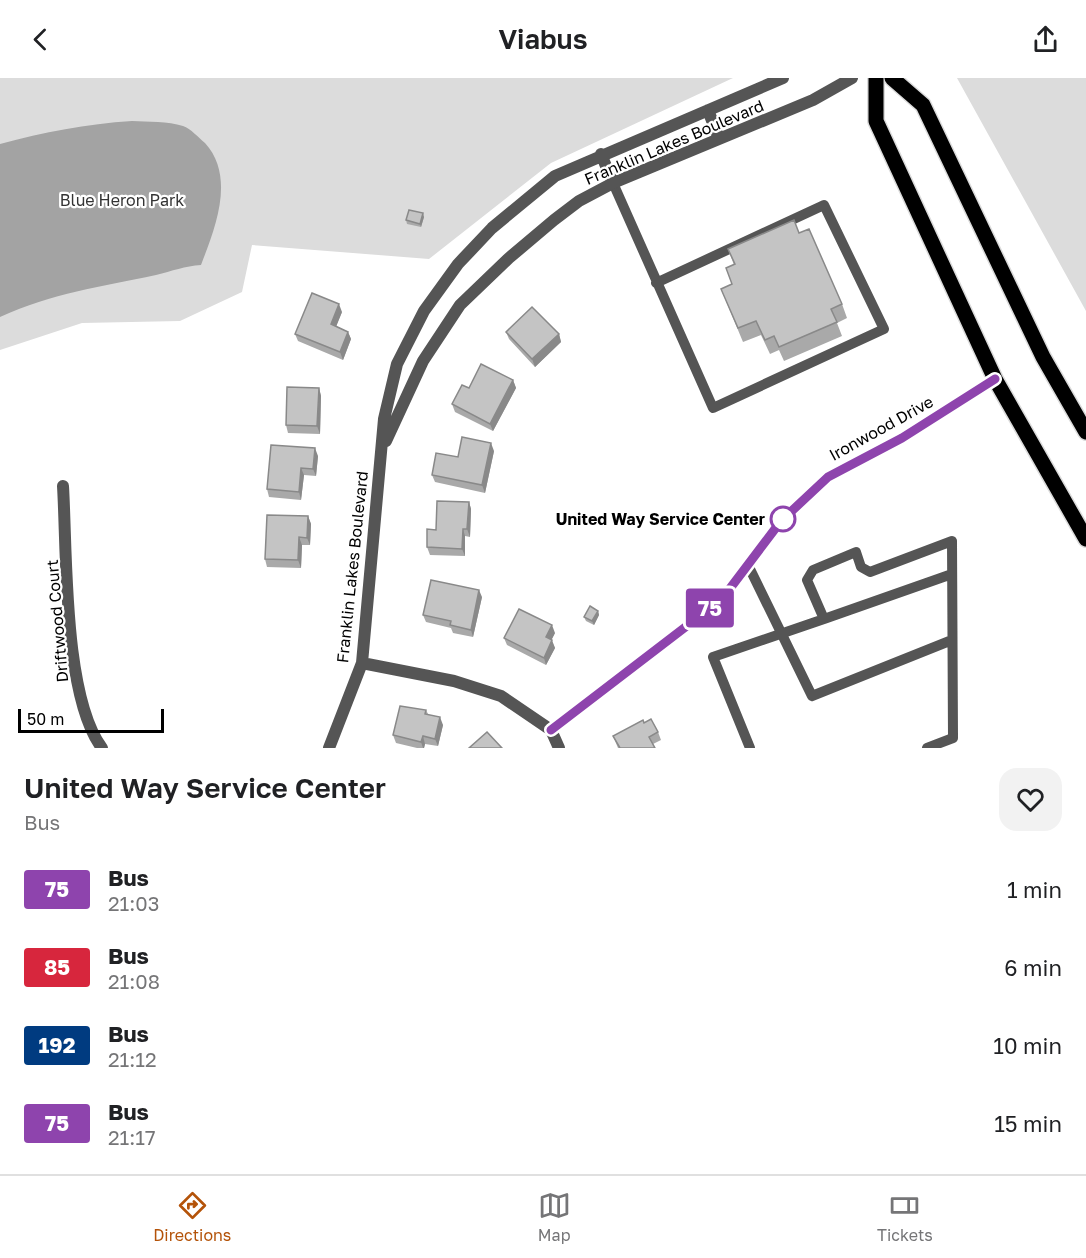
<!DOCTYPE html>
<html lang="en">
<head>
<meta charset="utf-8">
<style>
	body { margin:0; font-family:"Golos Text",sans-serif; background:#f2f2f2; color:#202124; height:100vh; display:flex; flex-direction:column; font-size:22px; white-space:nowrap }
	* { box-sizing:border-box; margin:0 }
	p { font-size:20px; color:#757577 }
	.icon { flex:none; width:33px; height:33px; fill:none; stroke:currentColor; stroke-width:2; stroke-linecap:round; stroke-linejoin:round }
	.map { position:relative; height:670px; overflow:hidden }
	.panel { display:flex; flex-direction:column; background:#fff; flex:1 }
	.panel>* { flex:none }
	.badge { padding:0 12px; border-radius:4px; font-size:21px; line-height:39px }
	.scale { position:absolute; left:18px; bottom:15px; width:146px; box-sizing:border-box; padding-left:6px; border:3px solid #000; border-top:0; font-size:16px; line-height:21px; white-space:nowrap; color:#000; -webkit-text-stroke:4px #fff; paint-order:stroke }
	.map>.badge { position:absolute; translate:-50% -50%; box-shadow:0 0 0 3px #fff }
	.round { display:grid; place-items:center; flex:none; width:63px; height:63px; border-radius:18px; background:#f2f2f2 }
	.headline { display:flex; align-items:center; justify-content:space-between; height:102px; padding:0 24px }
	h1 { font-size:28px; font-weight:600; line-height:45px }
	ul { padding:0; list-style:none }
	li { display:flex; align-items:center; gap:18px; height:78px; padding:0 24px }
	li div { flex:1 }
	li b { display:block; font-size:22px }
	li em { font-style:normal }
	li .badge { min-width:66px; font-weight:700; text-align:center }
	header { display:flex; justify-content:space-between; align-items:center; height:78px; padding:0 24px; background:#fff; font-size:27px; font-weight:600 }
	.menu { display:flex; justify-content:space-around; align-items:center; height:84px; border-top:2px solid #e0e0e0; background:#fff; font-size:16px; color:#757577 }
	.menu a { display:grid; justify-items:center; gap:3px }
	.menu .active { color:#b45309 }
	.map>svg:first-child { display:block }
	.green { fill:#dcdcdc }
	.water { fill:#a3a3a3 }
	.lines { fill:none; stroke-linecap:round; stroke-linejoin:round }
	.primary-casing { stroke:#dbdbdb; stroke-width:18 }
	.service { stroke:#555; stroke-width:10 }
	.minor { stroke:#555; stroke-width:12 }
	.primary { stroke:#000; stroke-width:15 }
	.wall { fill:#a9a9a9 }
	.shaded-wall { fill:#898989 }
	.building { fill:#c4c4c4; stroke:#898989; stroke-width:1.5 }
	.line-casing { stroke:#fff; stroke-width:14 }
	.line { stroke:#8e44ad; stroke-width:9 }
	.stop-dot { fill:#fff; stroke:#8e44ad; stroke-width:3 }
	.labels { text-anchor:middle; dominant-baseline:central; stroke-width:4.5; stroke-linejoin:round; paint-order:stroke }
	.street-label { font-size:16px; fill:#000; stroke:#fff }
	.park-label { font-size:16px; fill:#333; stroke:#fff }
	.stop-label { font-size:16px; font-weight:bold; fill:#000; stroke:#fff; text-anchor:end }
</style>
</head>
<body>
<header><svg class="icon" aria-label="back" viewBox="0 0 24 24"><path d="M15 5l-7 7 7 7"/></svg>Viabus<svg class="icon" aria-label="share" viewBox="0 0 24 24"><path d="M12 15V3M7 8l5-5 5 5M5 13v7h14v-7"/></svg></header>
<div class="map">
<svg width="1086" height="670" viewBox="0 0 1086 670">
	<rect width="100%" height="100%" fill="#fff"/>
	<path class="green" d="M 0,0 L 733,0 L 551,85 L 429,181 L 252,167 L 242,214 L 180,243 L 82,245 L 0,272 Z
		M 957,0 L 1086,0 L 1086,233 Z"/>
	<path class="water" d="M 132,43 C 148,44 168,43 183,48 C 191,51 198,59 205,65 C 236,99 215,150 201,187 C 185,188 172,193 156,197 C 100,209 53,215 0,239 L 0,66 C 44,54 86,46 132,43 Z"/>
	<g class="lines">
		<g class="primary-casing">
			<path id="primary" d="M 876,0 L 876,43 L 995,301 L 1086,461
				M 892,0 L 923,27 L 1043,279 L 1086,354"/>
		</g>
		<path class="service" d="M 613,105 L 713,330 L 884,251 L 824,127 L 656,205
			M 748,487 L 812,618 L 952,562
			M 824,541 L 952,496
			M 750,670 L 713,579 L 824,541 L 807,502 L 813,492 L 856,474 L 861,489 L 870,494 L 952,463 L 953,660 L 927,670"/>
		<path class="minor" d="M 708,32 L 719,61
			M 601,76 L 613,105
			M 386,363 L 423,283 L 460,227 L 509,180 L 554,142 L 579,123 L 613,105 L 813,22 L 852,0
			M 63,408 C 67,474 63,618 102,670
			M 362,585 L 454,603 L 501,618 L 551,652 L 559,670
			M 551,652 L 722,521 L 781,443 L 828,399 L 902,360 L 995,301
			M 329,670 L 362,585 L 384,341 L 397,286 L 424,233 L 458,186 L 492,150 L 555,98 L 783,0"/>
		<use href="#primary" class="primary"/>
	</g>
	<path class="wall" d="M 424,139 L 421,149 L 407,146 L 406,142 Z
		M 799,155 L 842,226 L 847,240 L 837,245 L 842,258 L 784,283 L 779,272 L 770,276 L 761,257 L 743,264 L 721,211 L 732,206 L 726,190 L 734,187 L 728,171 Z
		M 342,234 L 336,248 L 348,254 L 351,261 L 343,282 L 298,263 L 295,256 Z
		M 506,254 L 559,256 L 561,264 L 535,289 L 509,261 Z
		M 513,302 L 516,310 L 493,353 L 455,334 L 452,326 L 469,310 Z
		M 319,310 L 321,318 L 320,356 L 288,355 L 286,347 Z
		M 494,373 L 485,415 L 435,404 L 432,397 L 458,379 Z
		M 318,378 L 316,398 L 304,397 L 301,422 L 269,419 L 267,411 Z
		M 469,424 L 471,431 L 470,459 L 465,458 L 465,478 L 430,477 L 427,469 L 436,452 Z
		M 308,438 L 311,446 L 310,467 L 302,467 L 301,490 L 267,489 L 265,481 Z
		M 482,519 L 473,559 L 453,555 L 451,550 L 426,544 L 423,537 Z
		M 598,533 L 599,537 L 594,547 L 586,543 L 584,539 Z
		M 555,555 L 551,562 L 555,570 L 546,587 L 507,567 L 504,560 Z
		M 426,632 L 428,636 L 443,647 L 438,668 L 425,666 L 424,670 L 417,670 L 396,665 L 393,657 Z
		M 644,645 L 658,654 L 661,662 L 653,666 L 655,670 L 618,670 L 613,658 Z"/>
	<path class="shaded-wall" d="M 423,135 L 424,139 L 421,149 L 420,146 Z
		M 339,226 L 342,234 L 334,254 L 331,246 Z
		M 348,254 L 351,261 L 343,282 L 340,274 Z
		M 559,256 L 561,264 L 535,289 L 532,281 Z
		M 513,302 L 516,310 L 493,353 L 490,346 Z
		M 319,310 L 321,318 L 320,356 L 317,348 Z
		M 491,365 L 494,373 L 485,415 L 482,407 Z
		M 315,370 L 318,378 L 316,398 L 313,391 Z
		M 301,390 L 304,397 L 301,422 L 299,414 Z
		M 469,424 L 471,431 L 470,459 L 467,451 Z
		M 308,438 L 311,446 L 310,467 L 307,460 Z
		M 463,451 L 465,458 L 465,478 L 462,471 Z
		M 299,459 L 302,467 L 301,490 L 298,482 Z
		M 479,512 L 482,519 L 473,559 L 471,552 Z
		M 598,533 L 599,537 L 594,547 L 592,543 Z
		M 552,547 L 555,555 L 549,567 L 546,559 Z
		M 552,562 L 555,570 L 546,587 L 544,580 Z
		M 440,639 L 443,647 L 438,668 L 435,661 Z
		M 423,658 L 425,666 L 424,670 L 423,670 L 421,664 Z"/>
	<path class="building" d="M 409,132 L 423,135 L 420,146 L 406,142 Z
		M 794,142 L 799,155 L 809,151 L 842,226 L 831,231 L 837,244 L 779,269 L 774,258 L 765,262 L 756,243 L 738,250 L 721,211 L 732,206 L 726,190 L 735,186 L 728,171 Z
		M 312,215 L 339,226 L 331,246 L 348,254 L 340,274 L 295,256 Z
		M 532,229 L 559,256 L 532,281 L 506,254 Z
		M 481,286 L 513,302 L 490,346 L 452,326 L 462,307 L 469,310 Z
		M 287,309 L 319,310 L 317,348 L 286,347 Z
		M 462,359 L 491,365 L 482,407 L 432,397 L 436,375 L 458,379 Z
		M 271,367 L 315,370 L 313,391 L 301,390 L 299,414 L 267,411 Z
		M 437,423 L 469,424 L 467,451 L 463,451 L 462,471 L 427,469 L 427,451 L 436,452 Z
		M 267,437 L 308,438 L 307,460 L 299,459 L 298,482 L 265,481 Z
		M 431,502 L 479,512 L 471,552 L 450,547 L 451,543 L 423,537 Z
		M 590,528 L 598,533 L 592,543 L 584,539 Z
		M 519,531 L 552,547 L 546,559 L 552,562 L 544,580 L 504,560 Z
		M 400,628 L 426,632 L 425,636 L 440,639 L 435,661 L 423,658 L 421,664 L 393,657 Z
		M 651,641 L 658,654 L 649,659 L 655,670 L 620,670 L 613,658 L 643,642 L 644,645 Z
		M 487,654 L 502,670 L 469,670 Z"/>
	<g class="lines">
		<g class="line-casing">
			<path id="line" d="M 551,652 L 722,521 L 781,443 L 828,399 L 902,360 L 995,301"/>
		</g>
		<use href="#line" class="line"/>
	</g>
	<circle class="stop-dot" cx="783" cy="441" r="12"/>
	<g class="labels">
		<g class="street-label">
			<text transform="translate(674 64) rotate(-23)">Franklin Lakes Boulevard</text>
			<text transform="translate(881 350) rotate(-29)">Ironwood Drive</text>
			<text transform="translate(352 489) rotate(-84)">Franklin Lakes Boulevard</text>
			<text transform="translate(57 543) rotate(-95)">Driftwood Court</text>
		</g>
		<g class="park-label">
			<text x="122" y="122">Blue Heron Park</text>
		</g>
		<g class="stop-label">
			<text x="765" y="441">United Way Service Center</text>
		</g>
	</g>
</svg>
<div class="scale">50 m</div>
<b class="badge" style="left:710px;top:530px;background:#8e44ad;color:#fff">75</b>
</div>
<section class="panel">
<div class="headline"><div><h1>United Way Service Center</h1><p>Bus</p></div><a class="round"><svg class="icon" aria-label="heart" viewBox="0 0 24 24"><path d="M12 20l-8-8c-3-5 5-10 8-4 3-6 11-1 8 4z"/></svg></a></div>
<ul>
<li><span class="badge" style="background:#8e44ad;color:#fff">75</span><div><b>Bus</b><p>21:03</p></div><em>1 min</em></li>
<li><span class="badge" style="background:#d7263d;color:#fff">85</span><div><b>Bus</b><p>21:08</p></div><em>6 min</em></li>
<li><span class="badge" style="background:#003b80;color:#fff">192</span><div><b>Bus</b><p>21:12</p></div><em>10 min</em></li>
<li><span class="badge" style="background:#8e44ad;color:#fff">75</span><div><b>Bus</b><p>21:17</p></div><em>15 min</em></li>
</ul>
</section>
<nav class="menu">
<a class="active"><svg class="icon" aria-label="directions" viewBox="0 0 24 24"><path d="M12 3l9 9-9 9-9-9zM9 14v-3h6M13 9l2 2-2 2"/></svg>Directions</a>
<a><svg class="icon" aria-label="map" viewBox="0 0 24 24"><path d="M3 6l6-2 6 2 6-2v14l-6 2-6-2-6 2zM9 4v14M15 6v14"/></svg>Map</a>
<a><svg class="icon" aria-label="tickets" viewBox="0 0 24 24"><path d="M3 7h18v10H3zM15 7v10"/></svg>Tickets</a>
</nav>
</body>
</html>
